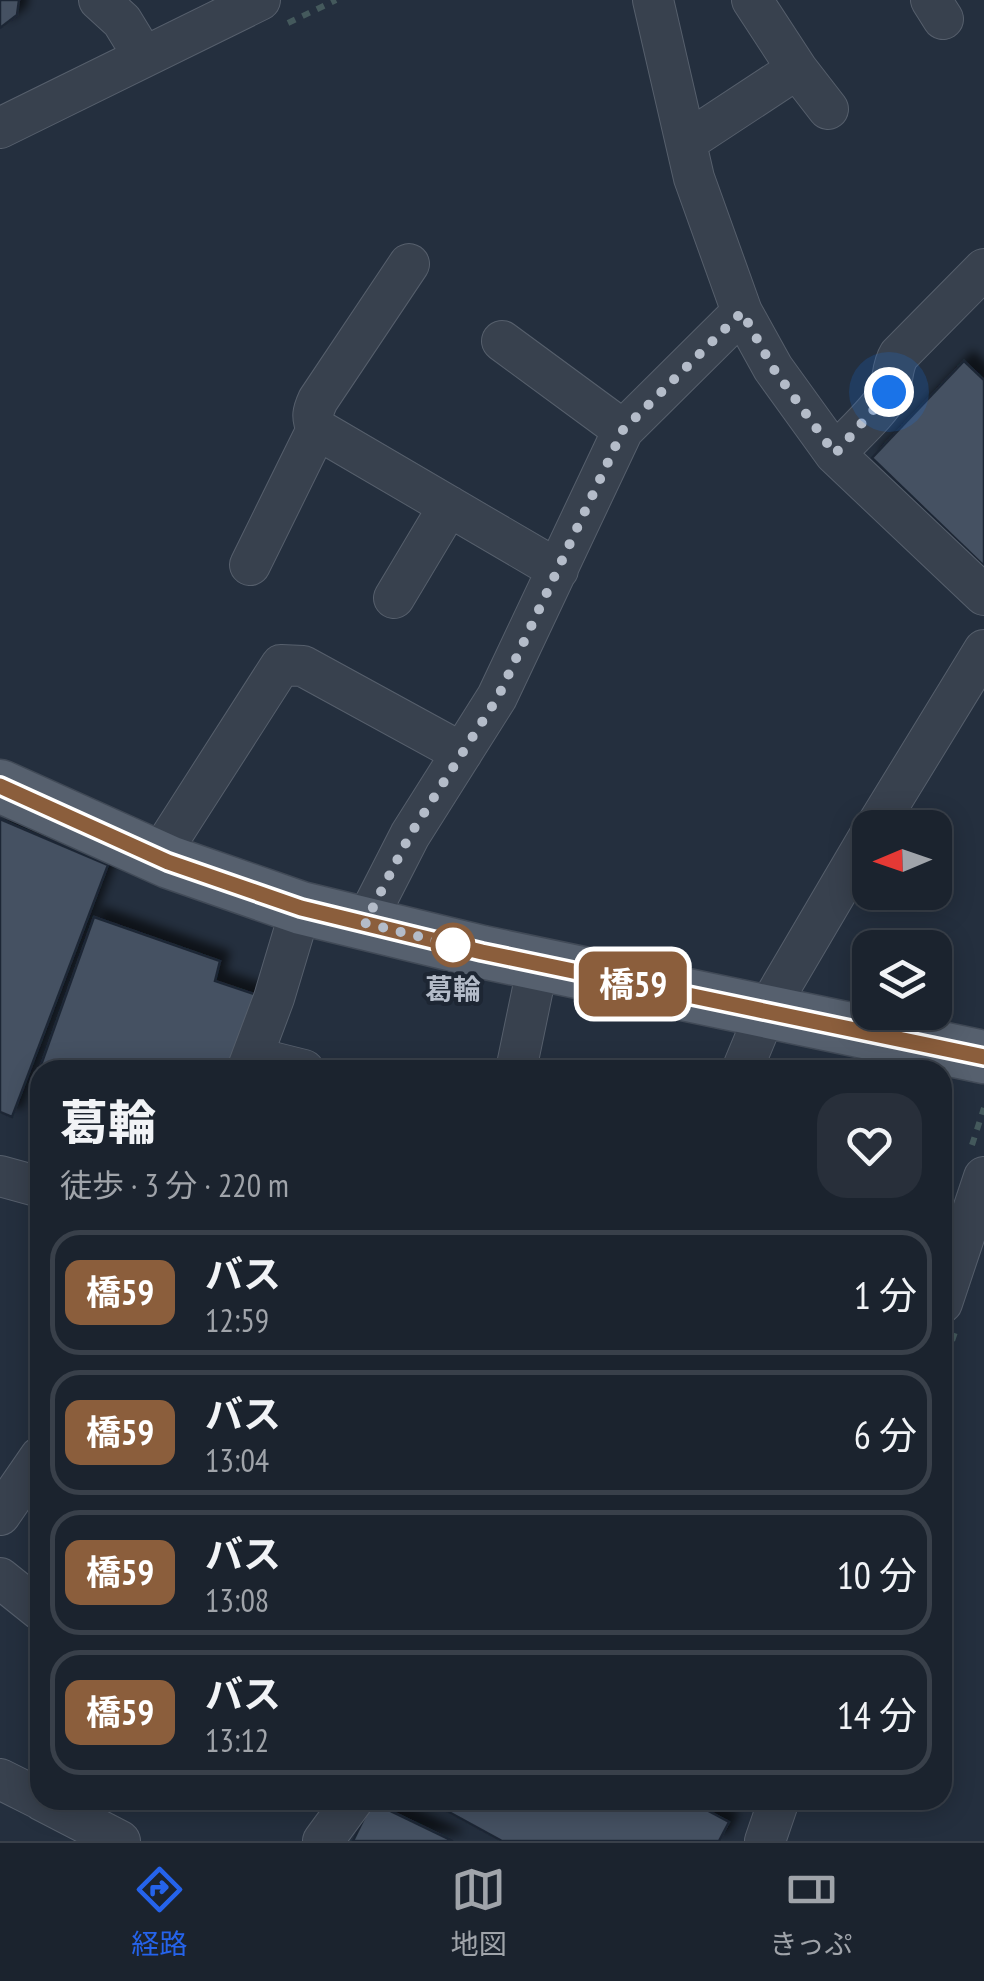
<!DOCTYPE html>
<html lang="ja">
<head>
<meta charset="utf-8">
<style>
	body { margin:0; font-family:"PT Sans Narrow","Noto Sans JP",sans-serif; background:#282f3a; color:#f1f3f6; height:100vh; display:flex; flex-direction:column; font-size:38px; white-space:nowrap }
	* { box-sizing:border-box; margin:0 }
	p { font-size:32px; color:#a0a4aa }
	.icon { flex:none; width:55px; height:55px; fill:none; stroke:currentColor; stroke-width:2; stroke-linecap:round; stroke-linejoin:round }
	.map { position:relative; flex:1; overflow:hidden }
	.details { position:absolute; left:30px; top:1060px; width:922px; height:750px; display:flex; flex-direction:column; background:#1b232e; border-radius:30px; box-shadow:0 5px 25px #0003,0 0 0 2px #39404a }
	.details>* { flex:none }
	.badge { padding:0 20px; border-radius:15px; font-size:35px; line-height:65px }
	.needle { width:65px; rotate:268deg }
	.controls { position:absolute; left:852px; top:810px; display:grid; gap:20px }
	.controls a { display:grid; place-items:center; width:100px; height:100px; border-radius:20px; background:#1b232e; box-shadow:0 5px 25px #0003,0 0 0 2px #39404a; font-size:50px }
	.you { position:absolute; width:50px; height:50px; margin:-25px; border:8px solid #fff; border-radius:50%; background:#1a73e8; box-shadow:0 0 0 15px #1a73e833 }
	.map>.badge { position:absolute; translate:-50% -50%; box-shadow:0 0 0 5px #fff }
	.round { display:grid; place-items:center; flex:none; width:105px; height:105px; border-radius:30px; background:#282f3a }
	.overview { display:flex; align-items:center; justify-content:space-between; height:170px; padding:0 30px }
	h1 { font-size:48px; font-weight:800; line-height:75px }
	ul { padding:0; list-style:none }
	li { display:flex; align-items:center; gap:30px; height:125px; margin:0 20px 15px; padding:0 10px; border:5px solid #39404a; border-radius:30px }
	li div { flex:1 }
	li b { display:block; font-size:38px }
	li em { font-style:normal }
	li .badge { min-width:110px; font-weight:700; text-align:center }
	.dock { display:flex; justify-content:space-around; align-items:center; height:140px; border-top:2px solid #39404a; background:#1b232e; font-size:28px; color:#a0a4aa }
	.dock a { display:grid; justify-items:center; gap:5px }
	.dock .current { color:#2563eb }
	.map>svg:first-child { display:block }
	.building { fill:#455162; stroke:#1f2835; stroke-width:2.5; filter:url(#shadow) }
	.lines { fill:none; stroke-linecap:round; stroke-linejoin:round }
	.minor-casing { stroke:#565f6c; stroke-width:42 }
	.major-casing { stroke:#414a57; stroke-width:55 }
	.path { stroke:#44595c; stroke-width:6; stroke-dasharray:8 8; stroke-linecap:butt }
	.minor { stroke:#38414e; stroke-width:40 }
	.major { stroke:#56606e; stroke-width:52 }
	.line-casing { stroke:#fff; stroke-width:22 }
	.line { stroke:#8b5e3c; stroke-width:15 }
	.walk { stroke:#b4bcc9; stroke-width:10; stroke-dasharray:0 18 }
	.stop-dot { fill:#fff; stroke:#8b5e3c; stroke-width:5 }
	.labels { text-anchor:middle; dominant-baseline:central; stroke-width:8; stroke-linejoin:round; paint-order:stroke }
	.stop-label { font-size:28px; font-weight:bold; fill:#b4bcc9; stroke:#1d2633 }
</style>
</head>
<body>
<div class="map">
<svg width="984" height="1841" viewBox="0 0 984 1841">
	<defs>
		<filter id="shadow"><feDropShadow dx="9" dy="-9" stdDeviation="5" flood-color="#0009"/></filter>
	</defs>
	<rect width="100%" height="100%" fill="#242f3e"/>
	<path class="building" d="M 0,0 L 19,0 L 17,15 L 0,28 Z
		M 964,361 L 984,380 L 984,566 L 872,458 Z
		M 0,819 L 108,865 L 12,1117 L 0,1112 Z
		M 94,917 L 220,961 L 215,981 L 257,995 L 231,1070 L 40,1070 L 40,1081 L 36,1079 Z
		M 427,1800 L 688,1800 L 729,1822 L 719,1841 L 502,1841 Z
		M 372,1802 L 453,1841 L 353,1841 Z"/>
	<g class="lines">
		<g class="minor-casing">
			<path id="minor" d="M 99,0 L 122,21 L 144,57
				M 653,0 L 694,178 L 742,312 L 773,368 L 835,454 L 984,595
				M 931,0 L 943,19
				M 797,69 L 828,109
				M 0,128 L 260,0
				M 686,142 L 797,69 L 752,0
				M 409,264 L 318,400 C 313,411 311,417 317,429 L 558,570
				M 502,341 L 623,430
				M 835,454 C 849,438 880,411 888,394 C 894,381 891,368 899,355 L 984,269
				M 250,565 L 317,429
				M 394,598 L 449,506
				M 875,828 L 984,650
				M 158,857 L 281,665 L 303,666 L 462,753
				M 365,923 L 410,835 L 497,697 L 623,430 L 742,312
				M 252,1057 L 304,1070
				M 247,1070 L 274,998 L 301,908
				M 516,1070 L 538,964
				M 742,1070 L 766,1012 L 870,835
				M 0,1176 L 40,1187
				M 942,1303 L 984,1177
				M 0,1515 L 40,1457
				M 0,1578 L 40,1610
				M 0,1779 L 40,1799
				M 41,1800 L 120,1841
				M 323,1841 L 353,1800
				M 765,1841 L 779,1800"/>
		</g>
		<g class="major-casing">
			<path id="major" d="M 0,786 L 169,862 L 301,908 L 482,952 L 984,1057"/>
		</g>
		<path class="path" d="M 288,23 L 336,0
			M 972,1145 L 984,1108
			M 942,1371 L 955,1332"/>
		<use href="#minor" class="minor"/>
		<use href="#major" class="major"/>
	</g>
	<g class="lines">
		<g class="line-casing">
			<path id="line" d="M 0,786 L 168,862 L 301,908 L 482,952 L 984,1057"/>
		</g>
		<use href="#line" class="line"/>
		<path class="walk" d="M 453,945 L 365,923 L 410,835 L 498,697 L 623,430 L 742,312 L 773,368 L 835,454 L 889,392"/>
	</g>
	<circle class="stop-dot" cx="453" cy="945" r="20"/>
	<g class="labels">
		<g class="stop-label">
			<text x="453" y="988">葛輪</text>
		</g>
	</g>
</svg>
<div class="controls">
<a><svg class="needle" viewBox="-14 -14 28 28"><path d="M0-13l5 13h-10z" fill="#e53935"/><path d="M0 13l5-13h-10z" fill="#a0a4aa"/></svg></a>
<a><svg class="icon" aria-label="layers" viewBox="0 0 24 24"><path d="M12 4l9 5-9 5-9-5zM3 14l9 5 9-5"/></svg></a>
</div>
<div class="you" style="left:889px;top:392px"></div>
<b class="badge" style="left:633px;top:984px;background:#8b5e3c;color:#fff">橋59</b>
<section class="details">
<div class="overview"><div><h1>葛輪</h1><p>徒歩 · 3 分 · 220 m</p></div><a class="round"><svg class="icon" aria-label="heart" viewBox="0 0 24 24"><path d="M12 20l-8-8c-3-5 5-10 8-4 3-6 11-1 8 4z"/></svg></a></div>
<ul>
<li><span class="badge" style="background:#8b5e3c;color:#fff">橋59</span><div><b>バス</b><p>12:59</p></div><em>1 分</em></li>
<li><span class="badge" style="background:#8b5e3c;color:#fff">橋59</span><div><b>バス</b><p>13:04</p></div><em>6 分</em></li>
<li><span class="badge" style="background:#8b5e3c;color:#fff">橋59</span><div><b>バス</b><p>13:08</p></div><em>10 分</em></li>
<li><span class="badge" style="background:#8b5e3c;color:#fff">橋59</span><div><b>バス</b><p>13:12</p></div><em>14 分</em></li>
</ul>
</section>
</div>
<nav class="dock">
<a class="current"><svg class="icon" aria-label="directions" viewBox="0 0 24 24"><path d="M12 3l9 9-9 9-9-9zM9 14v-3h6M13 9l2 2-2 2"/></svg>経路</a>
<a><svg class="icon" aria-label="map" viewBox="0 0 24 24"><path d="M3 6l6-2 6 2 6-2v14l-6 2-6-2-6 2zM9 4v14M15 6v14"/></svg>地図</a>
<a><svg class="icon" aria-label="tickets" viewBox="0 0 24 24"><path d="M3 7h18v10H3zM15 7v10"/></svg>きっぷ</a>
</nav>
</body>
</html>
